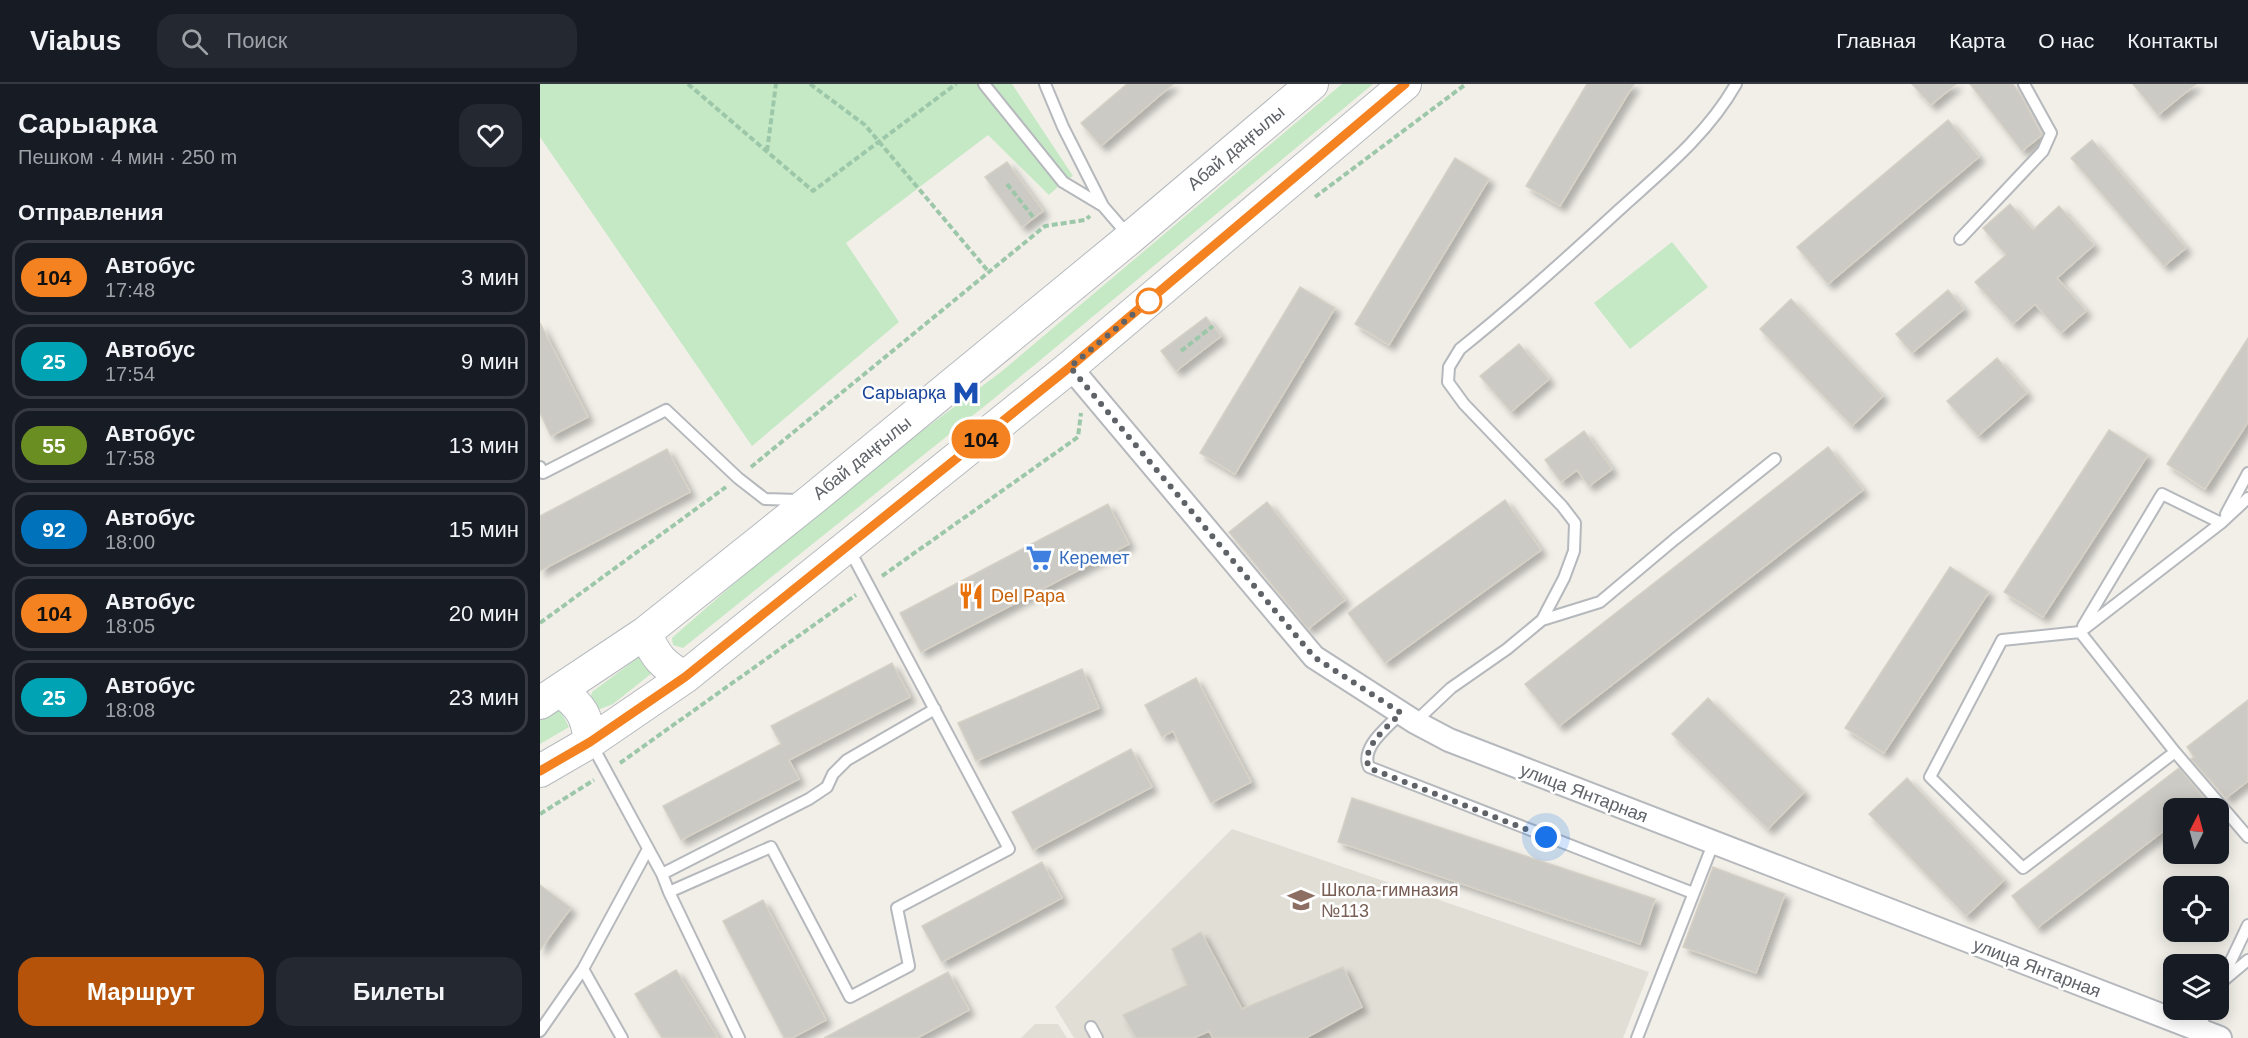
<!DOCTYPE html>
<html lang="ru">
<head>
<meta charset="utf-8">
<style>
	body { margin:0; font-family:Arial,sans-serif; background:#242831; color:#f1f3f6; height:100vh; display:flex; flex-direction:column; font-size:22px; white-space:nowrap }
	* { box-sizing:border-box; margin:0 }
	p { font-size:20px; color:#9ea1a6 }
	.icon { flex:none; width:33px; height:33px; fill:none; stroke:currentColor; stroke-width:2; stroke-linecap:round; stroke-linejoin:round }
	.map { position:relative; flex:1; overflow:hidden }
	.details { display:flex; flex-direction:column; background:#171b24; width:540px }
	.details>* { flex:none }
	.badge { padding:0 12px; border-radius:20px; font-size:21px; line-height:39px }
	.needle { width:39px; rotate:6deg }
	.fabs { position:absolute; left:1623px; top:714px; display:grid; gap:12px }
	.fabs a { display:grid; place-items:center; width:66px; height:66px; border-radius:12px; background:#171b24; box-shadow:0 3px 15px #0003; font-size:30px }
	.you { position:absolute; width:30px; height:30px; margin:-15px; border:4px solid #fff; border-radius:50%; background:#1a73e8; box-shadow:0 0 0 9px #1a73e833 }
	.map>.badge { position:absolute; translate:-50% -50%; box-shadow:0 0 0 3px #fff }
	h2 { padding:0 18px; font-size:22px; line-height:54px }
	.round { display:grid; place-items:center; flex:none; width:63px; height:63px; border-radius:18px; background:#242831 }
	.overview { display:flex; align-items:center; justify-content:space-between; height:102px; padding:0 18px }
	h1 { font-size:28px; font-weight:700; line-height:45px }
	.action { display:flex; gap:12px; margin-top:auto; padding:12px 18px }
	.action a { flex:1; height:69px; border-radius:18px; background:#b45309; color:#fff; font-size:24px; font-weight:700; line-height:69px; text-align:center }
	.action a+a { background:#242831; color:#f1f3f6 }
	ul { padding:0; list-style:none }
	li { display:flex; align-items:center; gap:18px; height:75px; margin:0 12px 9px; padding:0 6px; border:3px solid #363941; border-radius:18px }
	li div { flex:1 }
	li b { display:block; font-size:22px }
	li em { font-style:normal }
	li .badge { min-width:66px; font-weight:700; text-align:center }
	header { display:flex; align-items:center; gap:36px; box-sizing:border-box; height:84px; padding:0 30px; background:#171b24; border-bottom:2px solid #363941 }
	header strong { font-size:28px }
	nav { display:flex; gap:33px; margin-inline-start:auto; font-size:21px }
	.search { width:420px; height:54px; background:#242831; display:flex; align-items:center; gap:15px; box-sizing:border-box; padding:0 21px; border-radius:18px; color:#9ea1a6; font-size:22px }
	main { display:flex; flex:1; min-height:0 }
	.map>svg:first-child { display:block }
	.education { fill:#e1ded6 }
	.green { fill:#c5e8c5 }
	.building { fill:#cccac5; stroke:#d6d1c6; stroke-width:1.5; filter:url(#shadow) }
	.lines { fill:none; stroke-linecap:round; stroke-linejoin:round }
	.service-casing { stroke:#b5b8bc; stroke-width:14 }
	.minor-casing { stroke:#b5b8bc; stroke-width:26 }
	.secondary-casing { stroke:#b6babf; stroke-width:34 }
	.path { stroke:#9cc7a9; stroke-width:4; stroke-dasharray:6 3; stroke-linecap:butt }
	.service { stroke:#fff; stroke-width:10 }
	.minor { stroke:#fff; stroke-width:22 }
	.secondary { stroke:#fff; stroke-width:32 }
	.line-casing { stroke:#fff; stroke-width:14 }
	.line { stroke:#f58220; stroke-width:9 }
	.walk { stroke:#5f6368; stroke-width:6; stroke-dasharray:0 10.8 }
	.stop-dot { fill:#fff; stroke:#f58220; stroke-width:3 }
	.labels { text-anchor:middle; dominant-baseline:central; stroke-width:5; stroke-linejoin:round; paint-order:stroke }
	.street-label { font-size:18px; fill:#5f6368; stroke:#fff }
	.transit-label { font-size:18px; fill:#164399; stroke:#fff; text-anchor:end }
	.shop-label { font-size:18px; fill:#366cbe; stroke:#fff; text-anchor:start }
	.food-label { font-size:18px; fill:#c56008; stroke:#fff; text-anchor:start }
	.education-label { font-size:18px; fill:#785e54; stroke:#fff; text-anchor:start }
</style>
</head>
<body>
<header>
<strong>Viabus</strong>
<div class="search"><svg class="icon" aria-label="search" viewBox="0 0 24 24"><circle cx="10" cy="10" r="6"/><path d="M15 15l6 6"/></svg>Поиск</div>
<nav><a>Главная</a><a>Карта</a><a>О нас</a><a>Контакты</a></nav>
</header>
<main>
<section class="details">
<div class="overview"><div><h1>Сарыарка</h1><p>Пешком · 4 мин · 250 m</p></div><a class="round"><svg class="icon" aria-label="heart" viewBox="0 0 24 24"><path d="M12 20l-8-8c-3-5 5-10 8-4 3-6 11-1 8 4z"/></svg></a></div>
<h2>Отправления</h2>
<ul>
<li><span class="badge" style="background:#f58220;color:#111">104</span><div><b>Автобус</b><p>17:48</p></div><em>3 мин</em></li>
<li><span class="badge" style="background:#00a3b4;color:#fff">25</span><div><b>Автобус</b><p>17:54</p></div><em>9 мин</em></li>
<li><span class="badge" style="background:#6b8e23;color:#fff">55</span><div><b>Автобус</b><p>17:58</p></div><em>13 мин</em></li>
<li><span class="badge" style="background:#0072bc;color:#fff">92</span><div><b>Автобус</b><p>18:00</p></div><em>15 мин</em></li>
<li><span class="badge" style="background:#f58220;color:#111">104</span><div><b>Автобус</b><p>18:05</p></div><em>20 мин</em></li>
<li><span class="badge" style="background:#00a3b4;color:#fff">25</span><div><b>Автобус</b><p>18:08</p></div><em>23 мин</em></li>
</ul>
<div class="action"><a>Маршрут</a><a>Билеты</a></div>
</section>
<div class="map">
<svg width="1708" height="954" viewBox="0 0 1708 954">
	<defs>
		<filter id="shadow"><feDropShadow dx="5.5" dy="5.5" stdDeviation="3" flood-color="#0004"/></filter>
	</defs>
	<rect width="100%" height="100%" fill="#f1efe8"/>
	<path class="education" d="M 692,745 L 1109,888 L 1083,954 L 534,954 L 515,923 Z
		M 495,940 L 518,940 L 527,954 L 481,954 Z"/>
	<path class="green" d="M 0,0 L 472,0 L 533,92 L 523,98 L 509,111 L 448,51 L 306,159 L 359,238 L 212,362 L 0,53 Z
		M 802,0 L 833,0 L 457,312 L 143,564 L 133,561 L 132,554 L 246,454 L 355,367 L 461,288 Z
		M 1132,158 L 1168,203 L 1090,265 L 1054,219 Z
		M 99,573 L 108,575 L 112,589 L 73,620 L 60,625 L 52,622 L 50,616 L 52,608 Z
		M 19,624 L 29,643 L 0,660 L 0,632 Z"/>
	<path class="building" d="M 587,0 L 633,0 L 561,62 L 541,39 Z
		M 1047,0 L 1094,0 L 1020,122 L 986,102 Z
		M 1372,0 L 1416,0 L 1391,21 Z
		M 1430,0 L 1473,0 L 1482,13 L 1502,51 L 1482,67 Z
		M 1593,0 L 1656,0 L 1618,31 Z
		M 1408,36 L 1439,73 L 1288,200 L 1257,163 Z
		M 1552,56 L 1646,164 L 1624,182 L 1531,74 Z
		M 915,74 L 949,95 L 849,261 L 815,240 Z
		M 467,78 L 503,127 L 482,143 L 445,93 Z
		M 1470,120 L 1493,146 L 1519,122 L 1554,161 L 1517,194 L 1546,227 L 1521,249 L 1495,220 L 1473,240 L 1435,198 L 1466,171 L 1443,144 Z
		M 760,203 L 795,224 L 695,390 L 660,369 Z
		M 1408,206 L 1424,225 L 1372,269 L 1356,250 Z
		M 1251,215 L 1343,312 L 1312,342 L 1220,245 Z
		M 666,233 L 681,252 L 636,287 L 621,267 Z
		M 0,239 L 48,333 L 11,352 L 0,329 Z
		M 1708,254 L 1708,338 L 1665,405 L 1627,380 Z
		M 979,260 L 1009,295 L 971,328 L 940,292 Z
		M 1457,274 L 1487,309 L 1438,352 L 1407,317 Z
		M 1569,346 L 1608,371 L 1503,533 L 1464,508 Z
		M 1044,347 L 1072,385 L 1049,402 L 1037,386 L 1021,398 L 1005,376 Z
		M 1288,363 L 1323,406 L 1019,642 L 985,600 Z
		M 127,365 L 150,408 L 0,487 L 0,432 Z
		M 965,416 L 1001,466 L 845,579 L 808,529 Z
		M 727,418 L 805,516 L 768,545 L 689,448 Z
		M 568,420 L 589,460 L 381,568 L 360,529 Z
		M 1410,483 L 1449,508 L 1344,669 L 1305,644 Z
		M 352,579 L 370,613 L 249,676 L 259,695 L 141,756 L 123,722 L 241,660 L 231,642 Z
		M 542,585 L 559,624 L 436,677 L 418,639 Z
		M 656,594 L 711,698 L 671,719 L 633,647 L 622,653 L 605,621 Z
		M 1168,614 L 1264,708 L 1228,745 L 1132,650 Z
		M 1708,616 L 1708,697 L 1686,714 L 1651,675 L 1654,673 L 1647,663 Z
		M 591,665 L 612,703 L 493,766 L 472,728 Z
		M 1639,684 L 1665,715 L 1653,724 L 1634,724 L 1634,739 L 1497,844 L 1472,812 Z
		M 1367,694 L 1464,796 L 1426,832 L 1329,730 Z
		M 812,714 L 1115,815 L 1100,860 L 798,758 Z
		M 502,778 L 522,814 L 402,878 L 382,842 Z
		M 1173,783 L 1245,810 L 1216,889 L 1143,863 Z
		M 0,801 L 31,824 L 0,866 Z
		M 223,816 L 286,936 L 252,954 L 244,954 L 183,837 Z
		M 661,848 L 702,925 L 803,883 L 822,923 L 766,954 L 673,954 L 669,947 L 654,954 L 596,954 L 583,931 L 647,901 L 632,865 Z
		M 136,886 L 178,954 L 122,954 L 95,910 Z
		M 408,888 L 429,926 L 377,954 L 284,954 Z"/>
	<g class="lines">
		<g class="service-casing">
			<path id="service" d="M 444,0 L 523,98 L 563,122
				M 505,0 L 523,43 L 563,122 L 588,151
				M 1420,155 L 1503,67 L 1511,49 L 1484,0
				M 0,383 L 3,389 L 126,326 L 198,394 L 225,415 L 258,416
				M 1686,430 L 1708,389
				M 1002,536 L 1060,518 L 1135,455 L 1235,375
				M 1543,542 L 1622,410 L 1681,439
				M 1540,548 L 1635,668 L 1708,753
				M 861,629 C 848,643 820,663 829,683 L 1153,809
				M 875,638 L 911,604 L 967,565 L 1002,536 L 1024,494 L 1034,467 L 1035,439 L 1022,422 L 924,320 L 908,298 L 909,283 L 920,265 C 975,221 1027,174 1079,126 C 1122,87 1167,51 1196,0
				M 52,661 L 122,790 L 129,808 L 199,954
				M 1635,668 L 1483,784 L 1390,693 L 1462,556 L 1540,548 L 1681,439 L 1708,414
				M 122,790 L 269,715 L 287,703 L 293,690 L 307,676 L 395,625
				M 129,808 L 231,763 L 310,913 L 369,882 L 357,824 L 469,765 L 308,463
				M 43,885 L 82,954
				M 1684,896 L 1708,876
				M 1678,904 L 1708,841
				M 551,943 L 557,954
				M 0,947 L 43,885 L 108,765
				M 1657,947 L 1668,926
				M 1097,954 L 1173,760"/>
		</g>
		<g class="minor-casing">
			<path id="minor" d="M 530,283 L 774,573 L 875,638 L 909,656 L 1680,954"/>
		</g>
		<g class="secondary-casing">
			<path id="secondary" d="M 105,549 C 116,573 122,581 145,593
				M 21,607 C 42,623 47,632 50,658
				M 0,619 L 105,549 L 274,414 L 590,154 L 772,0
				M 0,687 L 50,658 L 145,593 L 530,283 L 865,0"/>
		</g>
		<path class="path" d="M 148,0 L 273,107 L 416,0
			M 270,0 L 325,41 L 448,187
			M 227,67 L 236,0
			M 467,100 L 494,134
			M 775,113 L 926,0
			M 641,267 L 673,242
			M 211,383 L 505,142 L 545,136 L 550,132
			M 342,492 L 538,353 L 541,329
			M 0,539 L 186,403
			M 80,679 L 316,511
			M 0,730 L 54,696"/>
		<use href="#service" class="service"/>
		<use href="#minor" class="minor"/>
		<use href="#secondary" class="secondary"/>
	</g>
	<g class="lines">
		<g class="line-casing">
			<path id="line" d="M 0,687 L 50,658 L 145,593 L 530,283 L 865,0"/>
		</g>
		<use href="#line" class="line"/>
		<path class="walk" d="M 609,217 L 530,283 L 774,573 L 861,629 C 848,643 820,663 829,684 L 1006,753"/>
	</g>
	<defs>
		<g id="metro-bare" transform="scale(2.07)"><path d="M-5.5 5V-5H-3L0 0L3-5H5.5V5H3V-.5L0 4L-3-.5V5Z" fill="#1a4fb4" stroke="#fff" stroke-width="2.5" paint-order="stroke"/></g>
		<g id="supermarket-bare" transform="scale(2.07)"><path d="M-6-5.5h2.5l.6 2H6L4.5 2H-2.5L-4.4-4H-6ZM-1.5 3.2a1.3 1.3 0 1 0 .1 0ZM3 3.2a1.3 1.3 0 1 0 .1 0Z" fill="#3f7fe0" stroke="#fff" stroke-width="2.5" paint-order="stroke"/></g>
		<g id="restaurant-bare" transform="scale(2.07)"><path d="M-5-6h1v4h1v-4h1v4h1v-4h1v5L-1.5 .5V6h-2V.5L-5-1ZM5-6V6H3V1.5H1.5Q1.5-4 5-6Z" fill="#e8710a" stroke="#fff" stroke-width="2.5" paint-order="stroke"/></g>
		<g id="school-bare" transform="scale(2.07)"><path d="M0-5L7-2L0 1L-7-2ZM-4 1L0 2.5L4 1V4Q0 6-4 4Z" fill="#8d6e63" stroke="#fff" stroke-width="2.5" paint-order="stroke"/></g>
	</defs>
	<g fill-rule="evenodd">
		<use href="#metro-bare" x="426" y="309"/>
		<use href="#supermarket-bare" x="499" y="474"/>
		<use href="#restaurant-bare" x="431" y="512"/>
		<use href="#school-bare" x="761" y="816"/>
	</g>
	<circle class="stop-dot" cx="609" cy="217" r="12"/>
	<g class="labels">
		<g class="street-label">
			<text transform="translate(696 64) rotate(-40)">Абай даңғылы</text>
			<text transform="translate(322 374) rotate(-39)">Абай даңғылы</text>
			<text transform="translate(1044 709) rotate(21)">улица Янтарная</text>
			<text transform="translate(1497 884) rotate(21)">улица Янтарная</text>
		</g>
		<g class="transit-label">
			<text x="406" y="309">Сарыарқа</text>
		</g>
		<g class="shop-label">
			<text x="519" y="474">Керемет</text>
		</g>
		<g class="food-label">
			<text x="451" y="512">Del Papa</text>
		</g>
		<g class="education-label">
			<text x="781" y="806">Школа-гимназия<tspan x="781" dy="21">№113</tspan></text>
		</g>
	</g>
</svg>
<div class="fabs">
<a><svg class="needle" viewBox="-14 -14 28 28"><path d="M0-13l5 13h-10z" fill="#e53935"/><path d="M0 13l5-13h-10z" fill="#9ea1a6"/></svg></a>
<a><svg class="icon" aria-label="locate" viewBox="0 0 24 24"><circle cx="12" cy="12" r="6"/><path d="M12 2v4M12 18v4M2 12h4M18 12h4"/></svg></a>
<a><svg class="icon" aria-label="layers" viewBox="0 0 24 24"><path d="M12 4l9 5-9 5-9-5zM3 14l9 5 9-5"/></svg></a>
</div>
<div class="you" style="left:1006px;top:753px"></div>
<b class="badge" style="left:441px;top:355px;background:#f58220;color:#111">104</b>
</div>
</main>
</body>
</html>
